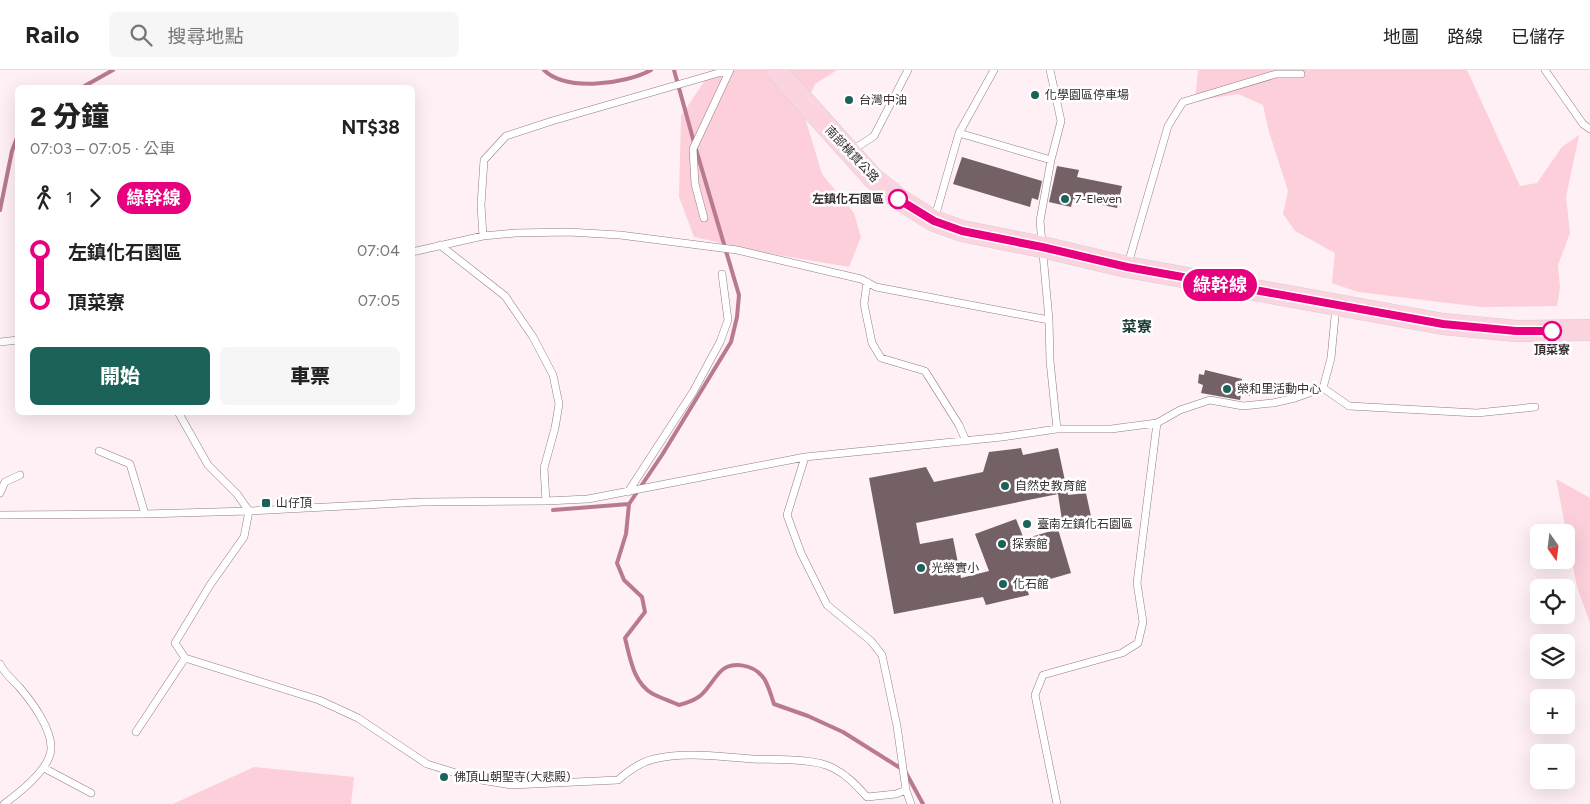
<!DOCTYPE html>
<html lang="zh-TW">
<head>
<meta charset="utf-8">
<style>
	body { margin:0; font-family:Figtree,"Noto Sans TC",sans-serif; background:#f6f6f6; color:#222; height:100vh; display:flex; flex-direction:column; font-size:19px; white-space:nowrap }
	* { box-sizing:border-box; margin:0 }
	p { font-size:16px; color:#767676 }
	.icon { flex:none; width:28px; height:28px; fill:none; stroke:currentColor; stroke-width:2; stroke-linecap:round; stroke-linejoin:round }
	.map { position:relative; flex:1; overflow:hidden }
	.panel { position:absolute; left:15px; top:15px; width:400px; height:330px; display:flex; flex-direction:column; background:#fff; border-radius:8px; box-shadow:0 5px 20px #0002 }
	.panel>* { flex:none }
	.badge { padding:0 10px; border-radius:16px; font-size:18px; line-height:32px }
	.needle { width:32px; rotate:166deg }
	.fabs { position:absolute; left:1530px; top:454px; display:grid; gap:10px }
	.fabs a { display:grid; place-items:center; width:45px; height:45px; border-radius:8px; background:#fff; box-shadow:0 5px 20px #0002; font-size:25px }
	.map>.badge { position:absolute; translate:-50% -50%; box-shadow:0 0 0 2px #fff }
	.legs { display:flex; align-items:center; gap:8px; height:55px; padding:0 15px; font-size:16px }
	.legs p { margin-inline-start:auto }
	.headline { display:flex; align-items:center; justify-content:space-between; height:85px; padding:0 15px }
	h1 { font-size:28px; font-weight:800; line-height:38px }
	.cta { display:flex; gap:10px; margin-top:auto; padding:10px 15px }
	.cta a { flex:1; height:58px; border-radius:8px; background:#1b6358; color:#fff; font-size:20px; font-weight:800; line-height:58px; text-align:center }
	.cta a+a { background:#f6f6f6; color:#222 }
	ul { padding:0 15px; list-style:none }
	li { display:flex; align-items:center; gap:18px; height:50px; font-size:19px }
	li i { display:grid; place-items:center; width:8px; height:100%; margin:0 6px; background:currentColor }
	li i::after { content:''; width:12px; height:12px; margin:-6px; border:4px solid; border-radius:50%; background:#fff }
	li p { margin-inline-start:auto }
	li:first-child i { background:linear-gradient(#0000 50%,currentColor 0) }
	li:last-child i { background:linear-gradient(currentColor 50%,#0000 0) }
	header { display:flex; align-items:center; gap:30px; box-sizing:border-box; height:70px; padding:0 25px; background:#fff; border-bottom:1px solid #e0e0e0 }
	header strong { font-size:24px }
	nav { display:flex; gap:28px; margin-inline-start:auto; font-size:18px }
	.search { width:350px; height:45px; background:#f6f6f6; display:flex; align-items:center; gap:12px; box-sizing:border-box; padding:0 18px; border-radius:8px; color:#767676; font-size:19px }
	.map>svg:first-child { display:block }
	.green { fill:#fccfdb }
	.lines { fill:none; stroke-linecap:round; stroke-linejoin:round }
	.stream { stroke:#b87a8c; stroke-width:4 }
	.building { fill:#746166 }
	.lane-casing { stroke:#917d82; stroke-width:8 }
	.primary-casing { stroke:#d3d1d1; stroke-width:22 }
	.lane { stroke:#fff; stroke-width:7 }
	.primary { stroke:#fbd4df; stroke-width:21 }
	.line-1-casing { stroke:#fff; stroke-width:11 }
	.line-1 { stroke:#e6007e; stroke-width:8 }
	.poi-dot { fill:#1b6358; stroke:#fff; stroke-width:2 }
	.stop-1-dot { fill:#fff; stroke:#e6007e; stroke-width:2.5 }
	.labels { text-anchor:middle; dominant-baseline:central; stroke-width:5; stroke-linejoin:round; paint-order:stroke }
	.poi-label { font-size:12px; fill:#362e30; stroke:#fff; text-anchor:start }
	.street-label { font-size:12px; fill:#362e30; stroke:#fff }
	.stop-label { font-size:12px; font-weight:bold; fill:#362e30; stroke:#fff; text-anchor:end }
	.quarter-label { font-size:15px; font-weight:bold; fill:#193a34; stroke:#fff }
</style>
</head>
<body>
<header>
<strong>Railo</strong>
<div class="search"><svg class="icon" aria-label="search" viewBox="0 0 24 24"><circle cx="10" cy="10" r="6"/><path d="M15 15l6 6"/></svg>搜尋地點</div>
<nav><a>地圖</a><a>路線</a><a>已儲存</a></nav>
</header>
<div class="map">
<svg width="1590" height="734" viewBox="0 0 1590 734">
	<rect width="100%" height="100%" fill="#fef0f4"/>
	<path class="green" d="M 712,0 L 837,0 L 815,14 L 803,41 L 822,104 L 854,143 L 861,167 L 849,197 L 766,183 L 694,167 L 679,127 L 681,46 Z
		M 1198,0 L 1467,0 L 1520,116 L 1537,113 L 1562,77 L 1579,65 L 1566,127 L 1570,163 L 1558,195 L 1560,218 L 1557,236 L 1481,237 L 1358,222 L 1332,213 L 1335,183 L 1295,161 L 1283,144 L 1288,121 L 1269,62 L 1263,35 L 1238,24 L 1195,31 Z
		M 1556,409 L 1590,428 L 1590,553 L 1577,517 Z
		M 254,697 L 354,707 L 351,734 L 173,734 Z"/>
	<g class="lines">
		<path class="stream" d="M 544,0 C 566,22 626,14 651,0
			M 674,0 L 695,76 L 739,225 L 737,247 L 731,272 L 662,385 L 629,434 L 626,464 L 617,493 L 624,510 L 642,527 L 645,542 L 625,568 C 630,587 633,613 653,624 C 661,628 670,631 679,635 C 706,628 704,620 720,602 C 731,590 753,595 762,606 C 768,612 771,626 774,634 L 808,646 L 843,662 L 905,701 L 923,734
			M 81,18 L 113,0
			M 0,140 L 12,81 L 18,65
			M 553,440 L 629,434"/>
	</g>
	<path class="building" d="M 962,87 L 1042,111 L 1038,130 L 1032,128 L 1030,137 L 953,114 Z
		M 1057,96 L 1079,100 L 1077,107 L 1122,116 L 1117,138 L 1073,129 L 1071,137 L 1049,132 Z
		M 1205,300 L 1242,309 L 1242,313 L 1253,315 L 1250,326 L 1241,325 L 1240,330 L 1201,323 L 1203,315 L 1198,313 L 1199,304 L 1204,305 Z
		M 1021,378 L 1023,385 L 1058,378 L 1068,425 L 1086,423 L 1092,451 L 1063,457 L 1058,424 L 916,453 L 920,474 L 953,468 L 961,508 L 989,501 L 975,464 L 1016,449 L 1024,469 L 1058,459 L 1071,503 L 1026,516 L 1029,525 L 986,535 L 983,527 L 894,544 L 869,408 L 926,397 L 934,412 L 983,402 L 989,382 Z"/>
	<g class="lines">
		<g class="lane-casing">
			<path id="lane" d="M 1050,0 L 1061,51 L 1051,90 L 1040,151 L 1049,250 L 1050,291 L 1057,359
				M 1545,0 L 1583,54 L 1590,59
				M 959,63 L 1051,90
				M 851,81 L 874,66 L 908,0
				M 935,147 L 959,63 L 994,0
				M 704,148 L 695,114 L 693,79 L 730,0
				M 483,166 L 481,135 L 484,90 L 506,66 L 552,51 L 729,0
				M 440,175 L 505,226 L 533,267 L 553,305 L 559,334 L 555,358 L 544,398 L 546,431
				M 412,182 L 483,166 L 515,163 L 568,162 L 620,165 L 737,180 L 861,209 L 876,217 L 1049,250
				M 1128,194 L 1168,56 L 1183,32 L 1276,4 L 1301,4
				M 867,212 L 864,234 L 872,273 L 881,288 L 925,301 L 959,355 L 966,371
				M 0,272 L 18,270
				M 1323,318 L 1349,336 L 1477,343 L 1535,337
				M 178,342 L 208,395 L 237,424 L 249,441 L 244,467 L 210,515 L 175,573 L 185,588 L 319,630 L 358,648 L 427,694 L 475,709 L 512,715 L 618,710 C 628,701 641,692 654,689 C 687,681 720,687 753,689 C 774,690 814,688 833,698 C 847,705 856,715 867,727 L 896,724 L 906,720
				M 99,381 L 130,394 L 145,444
				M 805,387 L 787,445 L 801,483 L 827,535 L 871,571 L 882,585 L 897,656 L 906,720 L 911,734
				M 628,422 L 693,322 L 720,272 L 728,250 L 722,204
				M 0,423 L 5,412 L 20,405
				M 0,445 L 145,444 L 249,441 L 422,432 L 546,431 L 588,429 L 805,387 L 1002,367 L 1057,359 L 1111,359 L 1157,353 L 1180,340 L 1210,330 L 1243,336 L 1273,333 L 1295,328 L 1323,318 L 1331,288 L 1336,236
				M 0,594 C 4,603 13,610 20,618 C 32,632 52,659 51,679 C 50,699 19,723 4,734
				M 136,662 L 185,588
				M 44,698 L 91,723
				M 1057,734 L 1035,625 L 1043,605 L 1122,583 L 1138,573 L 1143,552 L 1137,513 L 1157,353"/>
		</g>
		<g class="primary-casing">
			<path id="primary" d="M 776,0 L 873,108 L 899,129 L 934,151 L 962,161 L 1042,177 L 1127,197 L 1443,254 L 1516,261 L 1590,260"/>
		</g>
		<use href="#lane" class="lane"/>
		<use href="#primary" class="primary"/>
	</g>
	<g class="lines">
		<g class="line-1-casing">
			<path id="line-1" d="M 898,129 L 934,151 L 962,161 L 1042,177 L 1127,197 L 1443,254 L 1516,261 L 1552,261"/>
		</g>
		<use href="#line-1" class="line-1"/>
	</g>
	<g class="poi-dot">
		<circle cx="1035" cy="25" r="5"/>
		<circle cx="849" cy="30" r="5"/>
		<circle cx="1065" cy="129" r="5"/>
		<circle cx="1227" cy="319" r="5"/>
		<circle cx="1005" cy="416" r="5"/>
		<rect x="261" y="428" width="10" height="10" rx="2.5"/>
		<circle cx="1027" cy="454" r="5"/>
		<circle cx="1002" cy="474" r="5"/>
		<circle cx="921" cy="498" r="5"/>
		<circle cx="1003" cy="514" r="5"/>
		<circle cx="444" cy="707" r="5"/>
	</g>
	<g class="stop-1-dot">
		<circle cx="898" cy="129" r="9"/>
		<circle cx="1552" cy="261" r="9"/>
	</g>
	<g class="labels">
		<g class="poi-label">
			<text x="1045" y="25">化學園區停車場</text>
			<text x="859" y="30">台灣中油</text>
			<text x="1075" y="129">7-Eleven</text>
			<text x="1237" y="319">榮和里活動中心</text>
			<text x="1015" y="416">自然史教育館</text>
			<text x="276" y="433">山仔頂</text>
			<text x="1037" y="454">臺南左鎮化石園區</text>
			<text x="1012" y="474">探索館</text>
			<text x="931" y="498">光榮實小</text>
			<text x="1013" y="514">化石館</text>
			<text x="454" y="707">佛頂山朝聖寺(大悲殿)</text>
		</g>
		<g class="street-label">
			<text transform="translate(852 84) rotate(47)">南部橫貫公路</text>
		</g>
		<g class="stop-label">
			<text x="884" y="129">左鎮化石園區</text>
			<text x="1552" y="280" text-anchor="middle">頂菜寮</text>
		</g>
		<g class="quarter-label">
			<text x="1137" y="257">菜寮</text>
		</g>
	</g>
</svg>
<div class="fabs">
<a><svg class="needle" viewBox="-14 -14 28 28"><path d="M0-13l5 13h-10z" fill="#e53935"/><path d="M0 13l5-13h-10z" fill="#767676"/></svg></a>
<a><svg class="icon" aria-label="locate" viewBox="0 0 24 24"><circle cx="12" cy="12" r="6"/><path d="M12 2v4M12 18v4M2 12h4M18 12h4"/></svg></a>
<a><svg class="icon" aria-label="layers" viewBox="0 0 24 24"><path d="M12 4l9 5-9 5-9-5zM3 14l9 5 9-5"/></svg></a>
<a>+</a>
<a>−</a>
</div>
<b class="badge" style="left:1220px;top:215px;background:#e6007e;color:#fff">綠幹線</b>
<section class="panel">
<div class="headline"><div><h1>2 分鐘</h1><p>07:03 – 07:05 · 公車</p></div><b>NT$38</b></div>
<div class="legs"><svg class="icon" aria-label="walk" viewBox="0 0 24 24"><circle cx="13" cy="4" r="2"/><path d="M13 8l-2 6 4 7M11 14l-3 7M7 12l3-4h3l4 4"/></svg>1<svg class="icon" aria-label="forward" viewBox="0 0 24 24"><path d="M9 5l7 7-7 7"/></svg><b class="badge" style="background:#e6007e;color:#fff">綠幹線</b></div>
<ul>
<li><i style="color:#e6007e"></i><b>左鎮化石園區</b><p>07:04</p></li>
<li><i style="color:#e6007e"></i><b>頂菜寮</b><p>07:05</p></li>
</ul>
<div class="cta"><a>開始</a><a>車票</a></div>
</section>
</div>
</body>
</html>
